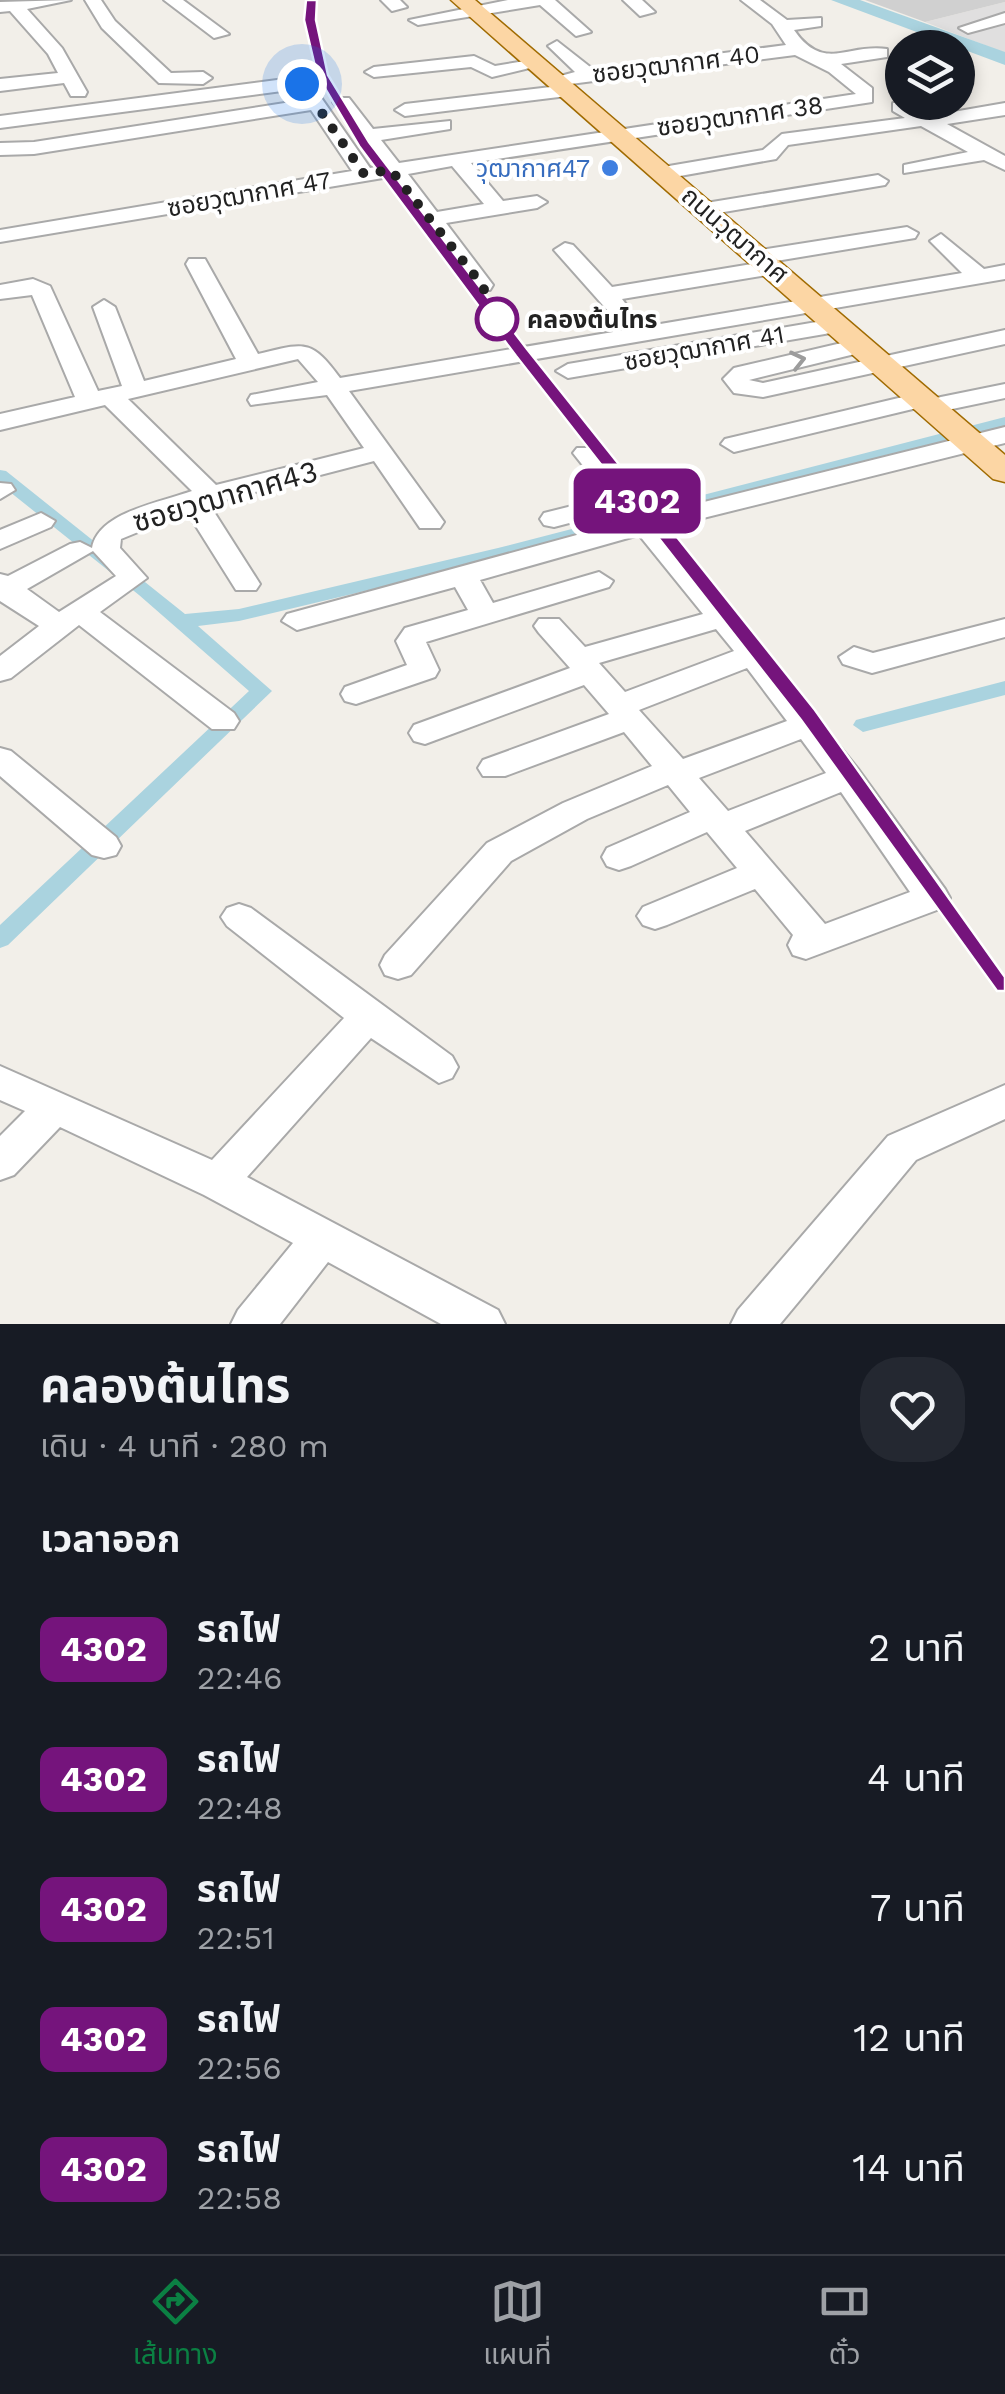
<!DOCTYPE html>
<html lang="th">
<head>
<meta charset="utf-8">
<style>
	body { margin:0; font-family:"Work Sans","Noto Sans Thai",sans-serif; background:#242831; color:#f1f3f6; height:100vh; display:flex; flex-direction:column; font-size:38px; white-space:nowrap }
	* { box-sizing:border-box; margin:0 }
	p { font-size:32px; color:#9ea1a6 }
	.icon { flex:none; width:55px; height:55px; fill:none; stroke:currentColor; stroke-width:2; stroke-linecap:round; stroke-linejoin:round }
	.map { position:relative; height:1324px; overflow:hidden }
	.sheet { display:flex; flex-direction:column; background:#171b24; flex:1 }
	.sheet>* { flex:none }
	.badge { padding:0 20px; border-radius:15px; font-size:35px; line-height:65px }
	.fabs { position:absolute; left:885px; top:30px; display:grid; gap:20px }
	.fabs a { display:grid; place-items:center; width:90px; height:90px; border-radius:50%; background:#171b24; box-shadow:0 5px 15px #0003; font-size:50px }
	.you { position:absolute; width:50px; height:50px; margin:-25px; border:8px solid #fff; border-radius:50%; background:#1a73e8; box-shadow:0 0 0 15px #1a73e833 }
	.map>.badge { position:absolute; translate:-50% -50%; box-shadow:0 0 0 5px #fff }
	h2 { padding:0 40px; font-size:38px; line-height:90px }
	.round { display:grid; place-items:center; flex:none; width:105px; height:105px; border-radius:40px; background:#242831 }
	.summary { display:flex; align-items:center; justify-content:space-between; height:170px; padding:0 40px }
	h1 { font-size:48px; font-weight:700; line-height:75px }
	ul { padding:0; list-style:none }
	li { display:flex; align-items:center; gap:30px; height:130px; padding:0 40px }
	li div { flex:1 }
	li b { display:block; font-size:38px }
	li em { font-style:normal }
	li .badge { min-width:110px; font-weight:700; text-align:center }
	.menu { display:flex; justify-content:space-around; align-items:center; height:140px; border-top:2px solid #363941; background:#171b24; font-size:28px; color:#9ea1a6 }
	.menu a { display:grid; justify-items:center; gap:5px }
	.menu .current { color:#0b8043 }
	.map>svg:first-child { display:block }
	.residential { fill:#e0dfdf }
	.religious { fill:#d0d0d0 }
	.lines { fill:none; stroke-linecap:round; stroke-linejoin:round }
	.canal { fill:#aad3df; fill-rule:evenodd }
	.river { fill:#aad3df; fill-rule:evenodd }
	.minor-casing { stroke:#a9a9a9; stroke-width:4 }
	.major-casing { stroke:#a06b00; stroke-width:3 }
	.minor { fill:#fff; fill-rule:evenodd }
	.major { fill:#fcd6a4; fill-rule:evenodd }
	.rail-far3 { stroke:#707070; stroke-width:4; stroke-dasharray:12 12; stroke-linecap:butt }
	.rail-far2 { stroke:#707070; stroke-width:5; stroke-dasharray:16 16; stroke-linecap:butt }
	.rail-far1 { stroke:#707070; stroke-width:6; stroke-dasharray:20 20; stroke-linecap:butt }
	.rail { stroke:#707070; stroke-width:8; stroke-dasharray:25 25; stroke-linecap:butt }
	.oneway { stroke:#9c9c9c }
	.line { fill:#75147c; stroke:#fff; stroke-width:2.5 }
	.walk { stroke:#222; stroke-width:10; stroke-dasharray:0 18 }
	.shop-dot { fill:#3f7fe0; stroke:#fff; stroke-width:4 }
	.stop-dot { fill:#fff; stroke:#75147c; stroke-width:5 }
	.labels { text-anchor:middle; dominant-baseline:central; stroke-width:8; stroke-linejoin:round; paint-order:stroke }
	.far-street-label { font-size:25px; fill:#222; stroke:#fff }
	.far-shop-label { font-size:25px; fill:#366cbe; stroke:#fff; text-anchor:end }
	.far-stop-label { font-size:25px; font-weight:bold; fill:#222; stroke:#fff; text-anchor:start }
	.street-label { font-size:30px; fill:#222; stroke:#fff }
</style>
</head>
<body>
<div class="map">
<svg width="1005" height="1324" viewBox="0 0 1005 1324">
	<rect width="100%" height="100%" fill="#f2efe9"/>
	<path class="residential" d="M 1005,2 L 1005,53 L 925,22 Z"/>
	<path class="religious" d="M 865,0 L 1005,0 L 1005,2 L 925,22 Z"/>
	<g class="lines">
		<path class="canal" d="M 1005,417 L 1005,427 L 507,557 L 239,621 L 198,626 L 272,691 L 8,945 L 0,948 L 0,925 L 249,691 L 139,595 L 0,484 L 0,470 L 6,471 L 185,614 L 239,609 L 498,548 Z
			M 1005,681 L 1005,695 L 863,732 L 853,725 L 856,720 Z"/>
		<path class="river" d="M 831,0 L 860,0 L 1005,52 L 1005,65 Z"/>
		<g class="minor-casing">
			<path id="minor" d="M 71,0 L 27,9 L 62,48 L 87,92 L 85,96 L 71,96 L 64,83 L 0,91 L 0,79 L 58,73 L 48,54 L 10,11 L 0,12 L 0,2 Z
				M 85,0 L 101,0 L 115,21 L 171,73 L 203,72 L 212,78 L 203,84 L 159,83 L 102,28 Z
				M 164,0 L 183,0 L 229,34 L 214,38 Z
				M 381,0 L 400,0 L 407,7 L 392,11 Z
				M 508,0 L 555,0 L 591,32 L 576,36 L 540,5 L 418,25 L 409,20 Z
				M 623,0 L 642,0 L 655,12 L 640,16 Z
				M 741,0 L 760,0 L 787,20 L 821,18 L 821,26 L 794,30 C 824,73 847,43 887,49 L 887,57 L 841,64 L 872,88 L 872,102 L 471,163 L 503,201 L 537,196 L 547,202 L 537,208 L 446,223 L 493,285 L 490,290 L 474,290 L 389,177 L 0,242 L 0,230 L 352,171 L 311,110 L 34,154 L 0,155 L 0,143 L 34,142 L 304,100 L 297,89 L 0,128 L 0,116 L 300,77 L 313,86 L 370,168 L 381,166 L 333,102 L 335,98 L 349,98 L 373,129 L 450,121 L 450,129 L 381,140 L 399,163 L 856,94 L 829,72 L 795,55 L 555,86 L 546,80 L 575,72 L 548,46 L 557,41 L 594,70 L 786,45 L 772,24 ZM 452,166 L 484,204 L 437,212 L 408,174 Z
				M 1005,13 L 1005,23 L 968,33 L 959,28 Z
				M 474,56 L 495,66 L 537,59 L 546,64 L 492,77 L 471,67 L 374,77 L 365,72 L 374,67 Z
				M 568,85 L 575,87 L 575,95 L 405,116 L 395,110 L 405,104 Z
				M 893,103 L 907,103 L 930,116 L 1005,103 L 1005,115 L 947,124 L 1005,156 L 1005,170 L 984,160 L 904,173 L 904,165 L 968,152 L 921,126 L 788,145 L 776,159 L 663,179 L 653,173 L 663,167 L 763,150 L 782,134 L 905,118 L 893,111 Z
				M 878,175 L 888,181 L 885,185 L 706,215 L 695,209 L 706,203 Z
				M 907,227 L 918,233 L 915,238 L 776,261 L 784,267 L 773,274 L 622,299 L 628,307 L 617,314 L 609,312 L 554,250 L 565,243 L 573,245 L 612,287 L 758,263 L 750,257 L 761,250 Z
				M 941,234 L 984,269 L 1005,265 L 1005,279 L 349,391 L 444,522 L 440,528 L 420,528 L 374,461 L 209,504 L 260,584 L 256,590 L 236,590 L 187,512 L 121,539 L 120,548 L 147,578 L 100,612 L 234,713 L 239,721 L 234,729 L 212,729 L 79,625 L 11,678 L 0,681 L 0,656 L 39,626 L 0,601 L 0,574 L 8,576 L 70,544 L 80,542 L 92,548 C 98,512 162,502 192,491 L 105,405 L 0,430 L 0,414 L 75,397 L 32,295 L 0,299 L 0,285 L 33,279 L 50,286 L 98,391 L 122,386 L 93,307 L 104,300 L 115,307 L 144,381 L 236,359 L 186,264 L 189,259 L 205,259 L 258,354 C 304,343 311,338 340,378 L 962,273 L 930,241 ZM 298,359 L 318,382 L 251,395 L 248,400 L 251,405 L 327,395 L 364,448 L 216,485 L 128,399 ZM 93,551 L 116,576 L 59,612 L 27,589 Z
				M 840,318 L 852,325 L 848,330 L 568,378 L 556,371 L 568,364 Z
				M 1005,330 L 1005,344 L 763,397 L 734,393 L 723,379 L 734,368 L 863,338 L 875,345 L 871,350 L 749,380 L 763,383 Z
				M 1005,384 L 1005,398 L 933,413 L 921,407 L 734,452 L 721,444 L 725,439 L 924,392 L 936,398 Z
				M 1005,427 L 1005,443 L 663,528 L 858,769 L 945,889 L 950,898 L 945,907 L 806,959 L 793,955 L 788,945 L 793,935 L 755,889 L 667,925 L 655,929 L 643,925 L 637,916 L 643,907 L 737,868 L 707,832 L 631,866 L 619,870 L 607,866 L 602,857 L 607,848 L 690,812 L 668,785 L 587,819 L 511,861 L 411,975 L 398,979 L 385,975 L 380,965 L 385,955 L 487,843 L 563,803 L 652,766 L 624,732 L 505,776 L 483,776 L 478,768 L 483,760 L 609,714 L 584,685 L 425,744 L 414,741 L 409,733 L 414,725 L 570,668 L 539,633 L 534,626 L 539,619 L 559,619 L 585,647 L 703,614 L 639,535 L 480,580 L 493,603 L 599,572 L 613,581 L 609,587 L 426,642 L 439,670 L 435,677 L 356,704 L 345,701 L 341,694 L 345,687 L 407,665 L 396,641 L 405,628 L 468,610 L 455,587 L 297,630 L 282,621 L 287,614 L 628,521 L 619,510 L 554,527 L 544,525 L 540,519 L 544,513 L 608,497 L 573,453 L 577,448 L 595,448 L 652,515 ZM 716,629 L 734,651 L 625,692 L 599,663 ZM 747,668 L 787,721 L 683,759 L 639,710 ZM 801,739 L 826,773 L 728,811 L 699,778 ZM 841,792 L 910,892 L 825,924 L 745,831 Z
				M 0,483 L 11,484 L 15,490 L 0,499 Z
				M 41,513 L 55,521 L 51,527 L 0,549 L 0,530 Z
				M 1005,619 L 1005,637 L 872,673 L 843,664 L 839,657 L 854,647 L 873,653 Z
				M 0,748 L 11,751 L 116,837 L 121,846 L 116,855 L 104,858 L 92,855 L 0,776 Z
				M 239,904 L 251,908 L 452,1056 L 458,1067 L 452,1078 L 439,1083 L 371,1038 L 247,1177 L 498,1310 L 505,1324 L 441,1324 L 328,1262 L 280,1324 L 231,1324 L 238,1310 L 293,1243 L 204,1195 L 60,1127 L 14,1175 L 0,1180 L 0,1136 L 25,1111 L 0,1100 L 0,1066 L 212,1160 L 344,1018 L 227,926 L 221,917 L 227,908 Z
				M 1005,1085 L 1005,1119 L 916,1160 L 780,1324 L 731,1324 L 738,1310 L 888,1136 Z"/>
		</g>
		<g class="major-casing">
			<path id="major" d="M 451,0 L 475,0 L 1005,455 L 1005,482 L 993,479 Z"/>
		</g>
		<use href="#minor" class="minor"/>
		<use href="#major" class="major"/>
		<path class="rail-far3" d="M 311,0 C 307,87 377,161 426,226"/>
		<path class="rail-far2" d="M 424,224 L 647,511"/>
		<path class="rail-far1" d="M 645,509 L 808,715 L 922,871"/>
		<path class="rail" d="M 920,868 L 1005,984"/>
	</g>
	<defs><path id="oneway-chevron" d="M-2-3.5L2.5 0L-2 3.5" fill="none" stroke-width="1.6" stroke-linecap="round" stroke-linejoin="round" transform="scale(2.5)"/></defs>
	<use class="oneway" href="#oneway-chevron" transform="translate(798 360) rotate(-13)"/>
	<path class="line" d="M 306,0 L 317,0 L 316,20 L 328,75 L 369,142 L 527,349 L 815,710 L 1005,977 L 1005,991 L 997,991 L 801,720 L 516,356 L 359,146 L 317,75 L 304,20 Z"/>
	<g class="lines">
		<path class="walk" d="M 302,84 L 364,174 L 391,170 L 482,285 L 497,319"/>
	</g>
	<circle class="shop-dot" cx="610" cy="168" r="10"/>
	<circle class="stop-dot" cx="497" cy="319" r="20"/>
	<g class="labels">
		<g class="far-street-label">
			<text transform="translate(676 64) rotate(-7)">ซอยวุฒากาศ 40</text>
			<text transform="translate(740 116) rotate(-8)">ซอยวุฒากาศ 38</text>
			<text transform="translate(249 194) rotate(-10)">ซอยวุฒากาศ 47</text>
			<text transform="translate(735 235) rotate(41)">ถนนวุฒากาศ</text>
			<text transform="translate(704 348) rotate(-10)">ซอยวุฒากาศ 41</text>
		</g>
		<g class="far-shop-label">
			<text x="590" y="168">วุฒากาศ47</text>
		</g>
		<g class="far-stop-label">
			<text x="527" y="319">คลองต้นไทร</text>
		</g>
		<g class="street-label">
			<text transform="translate(225 496) rotate(-16)">ซอยวุฒากาศ43</text>
		</g>
	</g>
</svg>
<div class="fabs">
<a><svg class="icon" aria-label="layers" viewBox="0 0 24 24"><path d="M12 4l9 5-9 5-9-5zM3 14l9 5 9-5"/></svg></a>
</div>
<div class="you" style="left:302px;top:84px"></div>
<b class="badge" style="left:637px;top:501px;background:#75147c;color:#fff">4302</b>
</div>
<section class="sheet">
<div class="summary"><div><h1>คลองต้นไทร</h1><p>เดิน · 4 นาที · 280 m</p></div><a class="round"><svg class="icon" aria-label="heart" viewBox="0 0 24 24"><path d="M12 20l-8-8c-3-5 5-10 8-4 3-6 11-1 8 4z"/></svg></a></div>
<h2>เวลาออก</h2>
<ul>
<li><span class="badge" style="background:#75147c;color:#fff">4302</span><div><b>รถไฟ</b><p>22:46</p></div><em>2 นาที</em></li>
<li><span class="badge" style="background:#75147c;color:#fff">4302</span><div><b>รถไฟ</b><p>22:48</p></div><em>4 นาที</em></li>
<li><span class="badge" style="background:#75147c;color:#fff">4302</span><div><b>รถไฟ</b><p>22:51</p></div><em>7 นาที</em></li>
<li><span class="badge" style="background:#75147c;color:#fff">4302</span><div><b>รถไฟ</b><p>22:56</p></div><em>12 นาที</em></li>
<li><span class="badge" style="background:#75147c;color:#fff">4302</span><div><b>รถไฟ</b><p>22:58</p></div><em>14 นาที</em></li>
</ul>
</section>
<nav class="menu">
<a class="current"><svg class="icon" aria-label="directions" viewBox="0 0 24 24"><path d="M12 3l9 9-9 9-9-9zM9 14v-3h6M13 9l2 2-2 2"/></svg>เส้นทาง</a>
<a><svg class="icon" aria-label="map" viewBox="0 0 24 24"><path d="M3 6l6-2 6 2 6-2v14l-6 2-6-2-6 2zM9 4v14M15 6v14"/></svg>แผนที่</a>
<a><svg class="icon" aria-label="tickets" viewBox="0 0 24 24"><path d="M3 7h18v10H3zM15 7v10"/></svg>ตั๋ว</a>
</nav>
</body>
</html>
